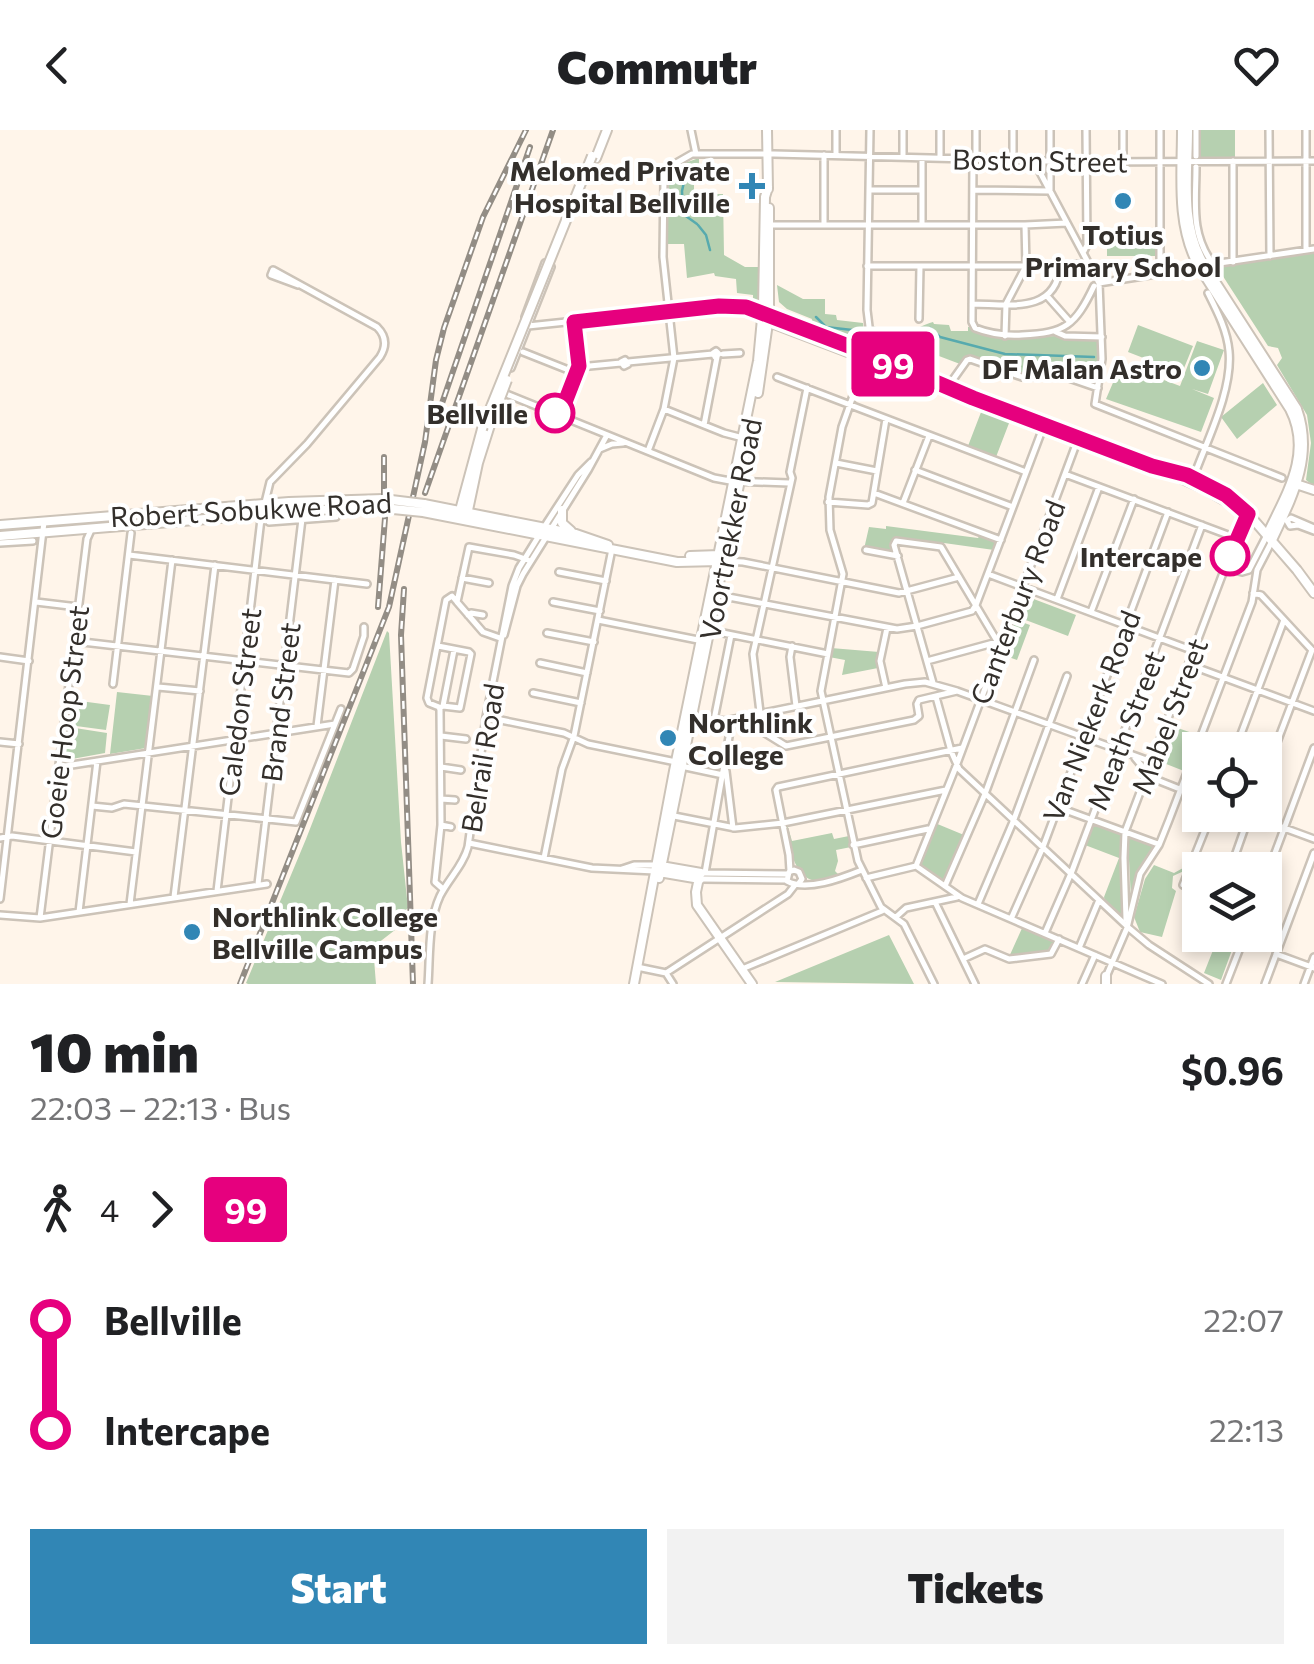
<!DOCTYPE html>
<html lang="en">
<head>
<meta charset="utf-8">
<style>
	body { margin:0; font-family:Commissioner,sans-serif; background:#f2f2f2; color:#202124; height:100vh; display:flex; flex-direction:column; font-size:38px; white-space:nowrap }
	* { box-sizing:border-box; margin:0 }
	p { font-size:32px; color:#757577 }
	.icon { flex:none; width:55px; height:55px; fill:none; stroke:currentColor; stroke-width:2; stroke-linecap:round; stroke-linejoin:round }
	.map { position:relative; height:854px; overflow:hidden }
	.side { display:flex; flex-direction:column; background:#fff; flex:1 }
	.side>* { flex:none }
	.badge { padding:0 20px; border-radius:8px; font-size:35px; line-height:65px }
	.controls { position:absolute; left:1182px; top:602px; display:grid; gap:20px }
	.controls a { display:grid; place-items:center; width:100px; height:100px; border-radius:0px; background:#fff; box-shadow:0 5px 15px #0003; font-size:50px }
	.map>.badge { position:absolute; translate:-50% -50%; box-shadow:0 0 0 5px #fff }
	.legs { display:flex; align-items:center; gap:15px; height:110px; padding:0 30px; font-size:32px }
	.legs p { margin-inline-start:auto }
	.summary { display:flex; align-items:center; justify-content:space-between; height:170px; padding:0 30px }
	h1 { font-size:55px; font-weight:800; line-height:75px }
	.action { display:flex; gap:20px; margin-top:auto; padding:20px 30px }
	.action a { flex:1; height:115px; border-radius:0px; background:#3186b5; color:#fff; font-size:40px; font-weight:800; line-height:115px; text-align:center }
	.action a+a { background:#f2f2f2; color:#202124 }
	ul { padding:0 30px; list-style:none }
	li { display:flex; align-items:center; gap:35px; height:110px; font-size:38px }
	li i { display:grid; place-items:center; width:15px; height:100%; margin:0 12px; background:currentColor }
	li i::after { content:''; width:25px; height:25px; margin:-12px; border:8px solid; border-radius:50%; background:#fff }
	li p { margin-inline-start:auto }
	li:first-child i { background:linear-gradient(#0000 50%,currentColor 0) }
	li:last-child i { background:linear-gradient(currentColor 50%,#0000 0) }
	header { display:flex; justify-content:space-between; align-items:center; height:130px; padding:0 30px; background:#fff; font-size:45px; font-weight:800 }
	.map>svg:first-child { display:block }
	.green { fill:#b6d0b0 }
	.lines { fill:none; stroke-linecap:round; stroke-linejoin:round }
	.stream { stroke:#57aaae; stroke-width:2.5 }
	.minor-casing { stroke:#ccc3b8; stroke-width:10 }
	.major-casing { stroke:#ccc3b8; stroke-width:12 }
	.minor { stroke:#fff; stroke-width:5 }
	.major { stroke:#fff; stroke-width:8 }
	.rail-casing { stroke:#938d85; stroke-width:6 }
	.rail { stroke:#fff; stroke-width:2.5; stroke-dasharray:8; stroke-linecap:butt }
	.major-bridge-casing { stroke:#ccc3b8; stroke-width:12; stroke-linecap:butt }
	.major-bridge { stroke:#fff; stroke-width:8 }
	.line-1-casing { stroke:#fff; stroke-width:22 }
	.line-1 { stroke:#e6007e; stroke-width:15 }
	.poi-dot { fill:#3186b5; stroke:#fff; stroke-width:4 }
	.stop-1-dot { fill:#fff; stroke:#e6007e; stroke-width:5 }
	.labels { text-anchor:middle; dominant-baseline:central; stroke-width:8; stroke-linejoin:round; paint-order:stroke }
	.street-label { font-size:28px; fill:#332f2b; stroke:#fff }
	.poi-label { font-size:28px; font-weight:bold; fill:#332f2b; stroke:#fff; text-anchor:end }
	.stop-label { font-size:28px; font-weight:bold; fill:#332f2b; stroke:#fff; text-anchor:end }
</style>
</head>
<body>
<header><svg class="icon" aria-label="back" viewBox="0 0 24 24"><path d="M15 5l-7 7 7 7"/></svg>Commutr<svg class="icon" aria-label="heart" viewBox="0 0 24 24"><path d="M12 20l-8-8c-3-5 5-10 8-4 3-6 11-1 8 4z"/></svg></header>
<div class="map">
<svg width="1314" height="854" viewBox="0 0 1314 854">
	<rect width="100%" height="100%" fill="#fff5ea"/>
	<path class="green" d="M 1199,0 L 1235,0 L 1235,29 L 1200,29 Z
		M 699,28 L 699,49 L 694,50 L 694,60 L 700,61 L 700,74 L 714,74 L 716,64 L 723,64 L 724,125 L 745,137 L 760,137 L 761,171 L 753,171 L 753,165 L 737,163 L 736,149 L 715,146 L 714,143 L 687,148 L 684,114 L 666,114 L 669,46 L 676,36 Z
		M 1107,102 L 1155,103 L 1155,126 L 1107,126 Z
		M 1314,121 L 1314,356 L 1306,350 L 1311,313 L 1307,285 L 1277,235 L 1282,228 L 1278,218 L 1268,216 L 1217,137 Z
		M 777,155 L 803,169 L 825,169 L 825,184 L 836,185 L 837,190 L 863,193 L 865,208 L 859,217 L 821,202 L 822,199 L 811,194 L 812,189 L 787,179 L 779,172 Z
		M 933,192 L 934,194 L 949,195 L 951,201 L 968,201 L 968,197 L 971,197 C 992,215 1029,207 1055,206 L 1059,208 L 1097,209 L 1099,212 L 1097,251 L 1093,254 L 1067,245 L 1035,247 L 1018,244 L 971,227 L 965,228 L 960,234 L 931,223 L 923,242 L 878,225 L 874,220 L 872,196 C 881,198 901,204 908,202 C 916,200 924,194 933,192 Z
		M 1138,195 L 1193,216 L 1182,243 L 1128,222 Z
		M 1197,211 L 1224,220 L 1208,264 L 1192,259 L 1214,268 L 1201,302 L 1106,269 L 1121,234 L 1180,256 Z
		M 1263,253 L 1277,275 L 1237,309 L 1221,287 Z
		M 983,277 L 1011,288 L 996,327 L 968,316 Z
		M 886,396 L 978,408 L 980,405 L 997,412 L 994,420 L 944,413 L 943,416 L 899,408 L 894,410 L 895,424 L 864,419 L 869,397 L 886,399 Z
		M 1031,468 L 1076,485 L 1068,506 L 1023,489 Z
		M 1013,489 L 1030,495 L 1017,530 L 1000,524 Z
		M 387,501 L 389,503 L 401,712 L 408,778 L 394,790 L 395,800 L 373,817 L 376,854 L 248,854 L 246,853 L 306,709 Z
		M 831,518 L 879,522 L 878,538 L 842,545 L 845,530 L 829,527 Z
		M 117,562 L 153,566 L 146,618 L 110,624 Z
		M 80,571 L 110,575 L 106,600 L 76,596 L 75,598 L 107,603 L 105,623 L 72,629 L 70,627 L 65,631 L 63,628 L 68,625 L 65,621 L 69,580 L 78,581 Z
		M 1169,595 L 1198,605 L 1184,641 L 1156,630 Z
		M 935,693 L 964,705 L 944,750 L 921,736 L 920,732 Z
		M 1093,693 L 1122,705 L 1124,783 L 1122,785 C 1115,784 1105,775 1104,767 L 1119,728 L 1085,715 Z
		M 787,694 L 792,711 L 832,703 L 834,709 L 849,706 L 851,717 L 836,720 L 838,731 L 835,741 L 841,747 C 834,748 824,752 816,751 C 793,748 787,711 787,694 Z
		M 1131,707 L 1156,716 L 1144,733 L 1131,769 L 1128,710 Z
		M 1154,735 L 1174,743 L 1183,738 L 1184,741 L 1173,746 L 1172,758 L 1176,761 L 1162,807 L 1140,802 L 1134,787 L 1145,749 Z
		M 1023,796 L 1053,809 L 1055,813 L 1050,822 L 1009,827 Z
		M 889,805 L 914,854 L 775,852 Z
		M 1219,805 L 1236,809 L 1221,850 L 1204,843 Z"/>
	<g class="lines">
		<path class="stream" d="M 683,36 L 686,43 L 682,61 L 683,84 L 697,94
			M 698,95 L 706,105 L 710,120
			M 816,187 L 826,197 L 861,201
			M 877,204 L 896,212 L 906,212 L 930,198 L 940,207 L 1005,224 L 1094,227"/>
		<g class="minor-casing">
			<path id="minor" d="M 691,0 L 696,24
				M 836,0 L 836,25
				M 903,0 L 903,27
				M 940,0 L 940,27
				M 976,0 L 976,29
				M 1013,0 L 1013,30
				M 1123,0 L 1123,32
				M 1160,0 L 1160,144
				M 1196,0 L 1196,26
				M 1269,0 L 1270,126
				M 1306,0 L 1306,120
				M 973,29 L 972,192 L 975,198 C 990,204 1005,206 1022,205 C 1065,203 1075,196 1094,156
				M 1034,31 L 1099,153 L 1102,229 L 1095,274 L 1282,348
				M 1233,31 L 1233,132
				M 1196,37 C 1196,73 1190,103 1213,134 L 1314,119
				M 870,60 L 922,60
				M 974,60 L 1050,61 L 1050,0
				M 770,95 L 1025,95 L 1067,93
				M 824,95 L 824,25
				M 922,95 L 922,28
				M 1084,121 L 1087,115 L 1086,0
				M 867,136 L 1060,136 L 1089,133
				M 1099,153 L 1194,138
				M 1047,166 L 1070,192
				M 972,174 C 1007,174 1056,185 1060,136
				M 735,178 L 761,189
				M 919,189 L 920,136
				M 528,196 L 719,176 L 746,177 L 763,183
				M 1056,202 L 1065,206 L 1102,207
				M 1005,206 L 1006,174 L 1026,136 L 1025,95
				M 869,207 L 860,246 L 842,297 L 829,367 L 830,400 L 843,444 L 821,561 L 858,731 L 881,777 L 904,794 L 934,854
				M 716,221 L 719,224 L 715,227 L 713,223 Z
				M 523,222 L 576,243
				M 723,224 L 740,223
				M 625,230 L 628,234 L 624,236 L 621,232 Z
				M 628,232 L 713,224
				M 579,237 L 621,233
				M 511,238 L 551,137 L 545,133 L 525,187
				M 860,246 L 868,236 L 872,221 L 867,180 L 870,0
				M 777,247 L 1026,342
				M 807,258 L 790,342 L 792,348 L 753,524 L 762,599 L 765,603 L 786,616 L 914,590 L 919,586 L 917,574 L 919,570 L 957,561
				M 947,258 L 967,230 L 970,229 L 1022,247 L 1066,247 L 1098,258
				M 504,263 L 714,348 L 730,351 L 789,353
				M 664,279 L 724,303 L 743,308
				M 560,285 L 579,237 L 574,192
				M 704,295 L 717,227
				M 600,319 L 612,314 L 623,313
				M 648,321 L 664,279 L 674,228 L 663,127 L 664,49 L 671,36 L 692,24 L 774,24 L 1087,32 L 1314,31
				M 836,333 L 877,341
				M 915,340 L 1013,377
				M 1065,344 L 1236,408
				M 1193,349 C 1206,312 1233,261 1229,221 C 1227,200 1217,181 1208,163
				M 874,363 L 1001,410
				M 828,372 L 868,375 L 872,373 L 886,289
				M 903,373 L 929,306
				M 269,392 L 336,387
				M 1314,398 L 1291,388 L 1287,391 L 1290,396 L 1298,395 L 1314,401
				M 0,413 L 33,411
				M 866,420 L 898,426
				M 129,425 L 367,454
				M 724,431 L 743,432 L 899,463 L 959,447
				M 1228,433 L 1247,385
				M 559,442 L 606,451
				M 988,444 L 1194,521
				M 462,448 L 489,453
				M 1253,463 L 1261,465 L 1311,519
				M 718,465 L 897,499 L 917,496 L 972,481 L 976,475
				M 1057,469 L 1099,357
				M 36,472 L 78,477
				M 457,472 L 469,417 L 514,425 L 528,430
				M 457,472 L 483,502 L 500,508
				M 553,472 L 600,481
				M 976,475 L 1044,295
				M 1091,482 L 1134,369
				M 468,485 L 471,483 L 483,485
				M 598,490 L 703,511
				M 708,500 L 828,524
				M 547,503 L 594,512
				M 504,505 L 517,456 L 523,444 L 588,340 L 607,305
				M 74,511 L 349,543 L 353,539 L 364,506 L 364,497
				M 438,516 L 469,522 L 471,524 L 460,578 L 443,576 L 440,578
				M 792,516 L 790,527 L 796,576
				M 0,527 L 29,531
				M 927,531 L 997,512
				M 540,533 L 587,543
				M 1190,535 L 1314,581
				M 933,553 L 894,415 L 896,411 L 941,417 L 1000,516
				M 113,554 L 131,403
				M 158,557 L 200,561
				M 886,558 L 880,531 L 887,498
				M 533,563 L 581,573
				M 936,567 L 951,621 L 959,639 L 1130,799 L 1149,815 L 1209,854
				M 443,576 L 454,520
				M 694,586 L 725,591 L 905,554 L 925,552 L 957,561 L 1152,632
				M 486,587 L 564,603 L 588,614 L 676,632
				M 714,590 L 731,505
				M 732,590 L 705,743 L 787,744
				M 317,596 L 335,450
				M 441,606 L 466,609
				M 0,612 L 19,614
				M 1235,620 L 1284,490
				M 1135,628 L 1152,648 L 1200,667
				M 681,636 L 723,645
				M 59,637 L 335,594
				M 441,637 L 461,640
				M 726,641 L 733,698
				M 1265,644 L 1312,520
				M 441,669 L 455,670
				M 92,676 L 112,678 L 124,674 L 296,692 L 341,579
				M 1057,677 L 1158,714
				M 669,685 L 735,698 L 783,693 L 946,660
				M 1249,685 L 1314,709
				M 441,695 L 451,697
				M 0,708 L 12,706 L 136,722
				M 469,713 L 592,738 L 655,741
				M 853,715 L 928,699
				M 544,728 L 562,639 L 574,606 L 612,419
				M 916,736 L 955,639 L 1078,309
				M 916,736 L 962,768 L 1162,854
				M 622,739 L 634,735 L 656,735
				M 1230,740 L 1249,686
				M 790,741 L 789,725 L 776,660 L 778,657 L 962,618
				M 866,748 L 916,736
				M 703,749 L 787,750
				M 1265,750 L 1314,618
				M 799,753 L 802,749 L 799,742 L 794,740 L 789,742 L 787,751 C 806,762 842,748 862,740
				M 258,754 L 302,389
				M 1183,755 L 1211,685
				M 945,756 L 985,664 L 1034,530
				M 443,759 L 435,752 L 441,695 L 440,580 L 439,577 L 429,573 L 427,568 L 446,470 L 452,466 L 457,472
				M 217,761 L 261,389 L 270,352 L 307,314 L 380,227 C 387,216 386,206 377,197 L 273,140 L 271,145 L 298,155
				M 174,767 L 215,435
				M 0,769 L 44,392
				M 935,772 L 975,854
				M 130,774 L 172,430
				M 978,774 L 1013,692 L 1067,546
				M 79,782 L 97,631
				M 0,785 L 40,788 L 267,754
				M 896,787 L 906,778 L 957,767
				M 40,788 L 87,409 L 91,400
				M 1011,789 L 1043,717 L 1168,382
				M 1126,789 L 1124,728 L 1125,702 L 1223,443 L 1230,439 L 1242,442 L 1249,440 L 1267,405
				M 1045,803 L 1072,741 L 1202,395
				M 1079,818 L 1099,770
				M 1276,824 L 1314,838
				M 963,829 L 985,819 L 1009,829 L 1051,824 L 1059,809
				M 637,837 L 666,843 L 673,854
				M 742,839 L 882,781
				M 666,843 L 788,764 L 795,755
				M 1106,847 L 1127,798 L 1140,744 L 1159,715 L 1169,690 L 1252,472 L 1257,440 L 1272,411
				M 428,854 C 430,826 428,792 440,766 C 449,748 463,736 468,717 L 486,587 L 512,456 L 519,438 L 548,391 L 578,345 L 591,332
				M 1082,854 L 1095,825
				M 1226,854 L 1245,805
				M 1265,854 L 1314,723
				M 1304,854 L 1314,827"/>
		</g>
		<g class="major-casing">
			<path id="major" d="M 767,0 L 768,59
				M 1182,0 C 1182,45 1176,94 1198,135 L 1290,279 C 1313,324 1286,364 1267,405
				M 1188,0 C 1188,44 1180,94 1203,133 L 1297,279 C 1314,327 1292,367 1272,410
				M 596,28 L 607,0
				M 768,185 L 872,225 L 938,255 L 1151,335 L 1205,359 L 1248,384
				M 766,191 L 884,236
				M 758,263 L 769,186 L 769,78
				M 1175,341 L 1208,355
				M 1296,354 L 1314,360
				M 424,374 L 576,404 L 608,415
				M 562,380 L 562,393 L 571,401
				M 1245,380 L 1297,440 L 1314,463
				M 423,382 L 677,432 L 719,431
				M 459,384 L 482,299
				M 467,385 L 478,333 L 490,295
				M 0,395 L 289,372 L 383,369
				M 0,406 L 315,380 L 383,378
				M 690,426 L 720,425
				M 661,736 L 701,743
				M 659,742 L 700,749
				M 700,743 L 696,762 L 697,775 L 752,854
				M 659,748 L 749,306
				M 1106,846 L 1106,854
				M 634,854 L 674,641 L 758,231 L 763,178 L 765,67 L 768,57"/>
		</g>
		<use href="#minor" class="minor"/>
		<use href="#major" class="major"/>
		<g class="rail-casing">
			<path id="rail" d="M 439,282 L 530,17
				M 384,327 L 384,373
				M 425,363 L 553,0
				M 404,459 L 401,505 L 413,854
				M 378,477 L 385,388
				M 240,854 L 389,477 L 425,312 L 436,230 L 444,198 L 483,87 L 526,0"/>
		</g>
		<use href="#rail" class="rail"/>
		<g class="major-bridge-casing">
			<path id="major-bridge" d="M 490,295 L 507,250
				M 482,299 L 592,26
				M 383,369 L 424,374
				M 383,378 L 423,382"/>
		</g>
		<use href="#major-bridge" class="major-bridge"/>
	</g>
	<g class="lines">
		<g class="line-1-casing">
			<path id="line-1" d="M 555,283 L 560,285 L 579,236 L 574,192 L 719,176 L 746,177 L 872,225 L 973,268 L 1152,336 L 1187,345 L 1226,365 L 1248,384 L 1230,426"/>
		</g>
		<use href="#line-1" class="line-1"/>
	</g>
	<g class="poi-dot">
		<path d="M747 41h10v10h10v10h-10v10h-10v-10h-10v-10h10z"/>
		<circle cx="1123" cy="71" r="10"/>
		<circle cx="1202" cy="238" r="10"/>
		<circle cx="668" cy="608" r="10"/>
		<circle cx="192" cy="802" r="10"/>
	</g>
	<g class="stop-1-dot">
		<circle cx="555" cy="283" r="18"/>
		<circle cx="1230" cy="426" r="18"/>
	</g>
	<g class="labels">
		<g class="street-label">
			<text transform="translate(1040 30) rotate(1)">Boston Street</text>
			<text transform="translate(251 379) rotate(-3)">Robert Sobukwe Road</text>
			<text transform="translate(730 399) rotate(-79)">Voortrekker Road</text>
			<text transform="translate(1017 472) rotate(-69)">Canterbury Road</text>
			<text transform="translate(239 572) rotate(-83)">Caledon Street</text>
			<text transform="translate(280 572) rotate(-83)">Brand Street</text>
			<text transform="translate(1091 586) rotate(-69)">Van Niekerk Road</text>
			<text transform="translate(1169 586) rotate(-69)">Mabel Street</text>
			<text transform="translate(64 592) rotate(-83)">Goeie Hoop Street</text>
			<text transform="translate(1125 600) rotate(-69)">Meath Street</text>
			<text transform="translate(482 628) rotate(-81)">Belrail Road</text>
		</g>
		<g class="poi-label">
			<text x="730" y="40">Melomed Private<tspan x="730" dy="32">Hospital Bellville</tspan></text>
			<text x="1123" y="104" text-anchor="middle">Totius<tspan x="1123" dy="32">Primary School</tspan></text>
			<text x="1182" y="238">DF Malan Astro</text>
			<text x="688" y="592" text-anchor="start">Northlink<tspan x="688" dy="32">College</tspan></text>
			<text x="212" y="786" text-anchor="start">Northlink College<tspan x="212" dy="32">Bellville Campus</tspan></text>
		</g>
		<g class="stop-label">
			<text x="528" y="283">Bellville</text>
			<text x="1202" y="426">Intercape</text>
		</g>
	</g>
</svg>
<div class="controls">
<a><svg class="icon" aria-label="locate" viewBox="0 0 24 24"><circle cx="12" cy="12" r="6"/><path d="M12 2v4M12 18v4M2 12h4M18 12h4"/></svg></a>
<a><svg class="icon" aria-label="layers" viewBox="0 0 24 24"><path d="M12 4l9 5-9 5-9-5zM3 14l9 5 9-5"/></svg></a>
</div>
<b class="badge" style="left:893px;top:234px;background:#e6007e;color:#fff">99</b>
</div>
<section class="side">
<div class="summary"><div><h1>10 min</h1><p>22:03 – 22:13 · Bus</p></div><b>$0.96</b></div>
<div class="legs"><svg class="icon" aria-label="walk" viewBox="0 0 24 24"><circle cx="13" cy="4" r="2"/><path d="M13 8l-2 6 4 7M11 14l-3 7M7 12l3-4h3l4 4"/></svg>4<svg class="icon" aria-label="forward" viewBox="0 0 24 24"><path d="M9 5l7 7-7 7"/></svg><b class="badge" style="background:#e6007e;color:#fff">99</b></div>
<ul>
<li><i style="color:#e6007e"></i><b>Bellville</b><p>22:07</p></li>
<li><i style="color:#e6007e"></i><b>Intercape</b><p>22:13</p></li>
</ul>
<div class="action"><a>Start</a><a>Tickets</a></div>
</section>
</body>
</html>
